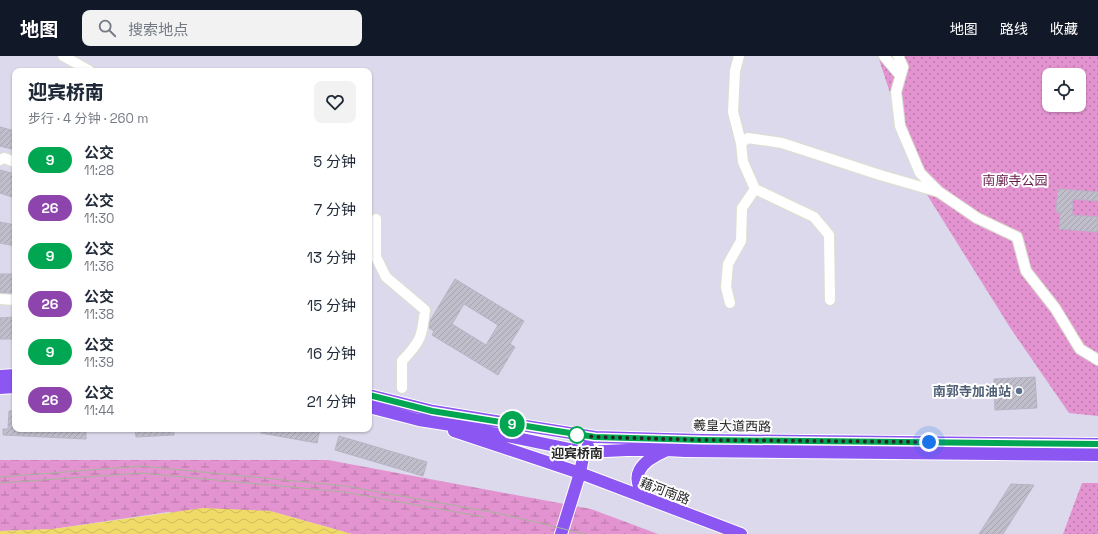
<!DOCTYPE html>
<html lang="zh">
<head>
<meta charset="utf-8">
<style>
	body { margin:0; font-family:"Space Grotesk","Noto Sans SC",sans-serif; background:#f2f2f3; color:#1f2937; height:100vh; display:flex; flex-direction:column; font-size:15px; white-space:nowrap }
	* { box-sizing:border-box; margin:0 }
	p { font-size:13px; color:#747a83 }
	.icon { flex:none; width:22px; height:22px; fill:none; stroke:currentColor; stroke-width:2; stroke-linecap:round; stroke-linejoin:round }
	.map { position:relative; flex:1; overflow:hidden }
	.panel { position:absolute; left:12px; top:12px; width:360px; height:364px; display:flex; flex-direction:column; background:#fff; border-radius:8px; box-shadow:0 1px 3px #0004 }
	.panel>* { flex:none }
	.badge { padding:0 8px; border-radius:13px; font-size:14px; line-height:26px }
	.fabs { position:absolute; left:1042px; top:12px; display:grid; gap:8px }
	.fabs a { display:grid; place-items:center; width:44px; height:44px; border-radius:8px; background:#fff; box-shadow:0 1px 3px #0004; font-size:20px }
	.you { position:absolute; width:20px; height:20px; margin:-10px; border:3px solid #fff; border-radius:50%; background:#1a73e8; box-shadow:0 0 0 6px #1a73e833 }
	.map>.badge { position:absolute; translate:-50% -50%; box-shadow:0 0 0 2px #fff }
	.round { display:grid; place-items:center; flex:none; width:42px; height:42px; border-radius:8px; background:#f2f2f3 }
	.headline { display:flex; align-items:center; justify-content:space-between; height:68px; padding:0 16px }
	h1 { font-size:19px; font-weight:800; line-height:30px }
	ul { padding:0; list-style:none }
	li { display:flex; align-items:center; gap:12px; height:48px; padding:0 16px }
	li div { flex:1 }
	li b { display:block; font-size:15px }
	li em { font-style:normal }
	li .badge { min-width:44px; font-weight:700; text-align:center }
	header { display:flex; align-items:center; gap:24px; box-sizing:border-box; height:56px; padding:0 20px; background:#111827; color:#fff }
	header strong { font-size:19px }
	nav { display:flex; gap:22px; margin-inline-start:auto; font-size:14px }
	.search { width:280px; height:36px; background:#f2f2f3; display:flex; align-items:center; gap:10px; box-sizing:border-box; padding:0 14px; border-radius:8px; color:#747a83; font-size:15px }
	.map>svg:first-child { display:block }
	.wetland { fill:url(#wetland-marsh) }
	.park { fill:url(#park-dots); fill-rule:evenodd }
	.water { fill:url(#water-waves) }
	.building { fill:url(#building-hatch); stroke:#b7b3c6; fill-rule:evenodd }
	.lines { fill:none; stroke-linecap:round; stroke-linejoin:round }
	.minor-casing { stroke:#dae1ce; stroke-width:12 }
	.major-casing { stroke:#fff; stroke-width:14 }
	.minor { stroke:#fff; stroke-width:10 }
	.major { stroke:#8c56f3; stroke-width:12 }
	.tram { stroke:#a9b39c; stroke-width:1 }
	.line-casing { stroke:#fff; stroke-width:9 }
	.line { stroke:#00a651; stroke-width:6 }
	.walk { stroke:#282828; stroke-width:4; stroke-dasharray:0 7.2 }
	.service-dot { fill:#5c6f8a; stroke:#fff; stroke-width:1.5 }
	.stop-dot { fill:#fff; stroke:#00a651; stroke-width:2 }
	.labels { text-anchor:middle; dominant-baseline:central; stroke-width:4; stroke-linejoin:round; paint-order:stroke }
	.park-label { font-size:13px; fill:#651848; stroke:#fff }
	.service-label { font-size:13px; font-weight:bold; fill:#4e5e75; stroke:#fff; text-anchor:end }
	.street-label { font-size:13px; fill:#282828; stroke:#fff }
	.stop-label { font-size:13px; font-weight:bold; fill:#282828; stroke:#fff }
</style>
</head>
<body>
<header>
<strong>地图</strong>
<div class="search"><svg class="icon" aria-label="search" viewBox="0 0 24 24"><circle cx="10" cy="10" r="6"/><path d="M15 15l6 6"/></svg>搜索地点</div>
<nav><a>地图</a><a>路线</a><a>收藏</a></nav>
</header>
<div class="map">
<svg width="1098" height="478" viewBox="0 0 1098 478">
	<defs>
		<pattern id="wetland-marsh" width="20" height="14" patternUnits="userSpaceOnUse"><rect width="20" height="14" fill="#e393d0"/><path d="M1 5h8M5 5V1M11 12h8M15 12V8" fill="none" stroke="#b878a9"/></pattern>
		<pattern id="park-dots" width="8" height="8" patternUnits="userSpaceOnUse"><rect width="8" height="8" fill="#e393d0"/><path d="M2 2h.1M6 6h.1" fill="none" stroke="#b878a9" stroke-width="1.8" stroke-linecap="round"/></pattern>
		<pattern id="water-waves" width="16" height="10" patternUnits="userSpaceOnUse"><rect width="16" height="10" fill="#f0db68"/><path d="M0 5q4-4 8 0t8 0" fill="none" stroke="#cebc5a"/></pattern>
		<pattern id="building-hatch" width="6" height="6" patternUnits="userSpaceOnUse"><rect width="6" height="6" fill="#c1becc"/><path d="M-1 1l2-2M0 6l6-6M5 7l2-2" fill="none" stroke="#a6a3af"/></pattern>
	</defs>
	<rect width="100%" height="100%" fill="#dbd9eb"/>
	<path class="wetland" d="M 0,404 L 328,404 L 591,453 L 658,478 L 352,478 L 270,455 L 168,456 L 53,473 L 0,475 Z"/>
	<path class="park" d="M 878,0 L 1098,0 L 1098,360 L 1069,357 L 1011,273 L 919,126 ZM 1049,19 L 1079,19 L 1079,49 L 1049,49 Z
		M 1082,427 L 1098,427 L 1098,478 L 1063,478 Z"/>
	<path class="water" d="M 203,452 L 270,455 L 352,478 L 0,478 L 0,475 L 53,473 Z"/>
	<path class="building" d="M 0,71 L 15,75 L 15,94 L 0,90 Z
		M 0,114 L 15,118 L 15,142 L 0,137 Z
		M 1058,133 L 1098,136 L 1098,145 L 1073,143 L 1072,159 L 1098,161 L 1098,176 L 1059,173 L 1060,156 L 1056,156 Z
		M 0,166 L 15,169 L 15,190 L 0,187 Z
		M 0,218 L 15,218 L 15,237 L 0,237 Z
		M 455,223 L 524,265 L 510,288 L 515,291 L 498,319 L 432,279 L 434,275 L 429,272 L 430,265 ZM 464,248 L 498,269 L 486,289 L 452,268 Z
		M 15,261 L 15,283 L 0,283 L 0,262 Z
		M 1035,321 L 1037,352 L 995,354 L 994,323 Z
		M 9,355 L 15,355 L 15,373 L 86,373 L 86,383 L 3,379 L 3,373 L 8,373 Z
		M 135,373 L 174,373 L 174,379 L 136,381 Z
		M 261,373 L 320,373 L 317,387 L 261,377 Z
		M 339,380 L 427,406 L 423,420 L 335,394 Z
		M 1011,428 L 1034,429 L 1003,478 L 979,478 Z"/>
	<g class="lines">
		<g class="minor-casing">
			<path id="minor" d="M 63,0 L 90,15
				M 739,0 L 735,15 L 733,56 L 741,87
				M 884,0 L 900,19
				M 898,0 L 903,11 L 896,36 L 900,70 L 920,117 L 939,136 L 977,162 L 1017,181 L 1026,215 L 1055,252 L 1080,293 L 1098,304
				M 0,104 L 4,102 L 15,106
				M 376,163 L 376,201 L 386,221 L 425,254 C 422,281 421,285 402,305 L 402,332
				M 0,243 L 15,244
				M 830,244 L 829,179 L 814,161 L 755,133 L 743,106 L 741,87 L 748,82 L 782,87 L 880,119 L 939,136
				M 730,247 L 726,231 L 728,208 L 741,185 L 742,152 L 755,133"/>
		</g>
		<g class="major-casing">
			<path id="major" d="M 0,320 L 15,319
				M 0,332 L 15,331
				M 369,339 L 433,355 L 595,381 L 702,384 L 1098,388
				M 369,351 L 419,364 L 464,371 L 584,396 L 627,394 L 667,394 L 685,395 L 1098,399
				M 454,375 L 580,417 L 741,478
				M 648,443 C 626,420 642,405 665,395
				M 561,478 L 580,417 L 584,396 L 588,390"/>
		</g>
		<use href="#minor" class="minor"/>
		<use href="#major" class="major"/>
		<path class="tram" d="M 0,421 L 141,410 L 345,430 L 497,457 L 585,478
			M 0,427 L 141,417 L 344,436 L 484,461"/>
	</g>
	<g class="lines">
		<g class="line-casing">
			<path id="line" d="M 369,339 L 432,355 L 595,381 L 702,384 L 1098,388"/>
		</g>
		<use href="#line" class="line"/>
		<path class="walk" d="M 577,379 L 595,381 L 702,384 L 929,386"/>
	</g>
	<circle class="service-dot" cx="1019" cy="335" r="4"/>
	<circle class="stop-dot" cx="577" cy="379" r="8"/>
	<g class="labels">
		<g class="park-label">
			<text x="1015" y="124">南廓寺公园</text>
		</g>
		<g class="service-label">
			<text x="1011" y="335">南郭寺加油站</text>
		</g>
		<g class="street-label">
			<text transform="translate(732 370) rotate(1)">羲皇大道西路</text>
			<text transform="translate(665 435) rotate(21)">藉河南路</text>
		</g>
		<g class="stop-label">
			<text x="577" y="397">迎宾桥南</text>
		</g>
	</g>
</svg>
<div class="fabs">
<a><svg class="icon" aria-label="locate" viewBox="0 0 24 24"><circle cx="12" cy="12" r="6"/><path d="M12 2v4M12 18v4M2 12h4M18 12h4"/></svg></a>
</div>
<div class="you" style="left:929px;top:386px"></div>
<b class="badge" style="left:512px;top:368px;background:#00a651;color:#fff">9</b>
<section class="panel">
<div class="headline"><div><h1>迎宾桥南</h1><p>步行 · 4 分钟 · 260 m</p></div><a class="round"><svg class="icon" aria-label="heart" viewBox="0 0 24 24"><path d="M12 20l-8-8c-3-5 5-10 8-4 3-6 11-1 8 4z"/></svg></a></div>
<ul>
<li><span class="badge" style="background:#00a651;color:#fff">9</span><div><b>公交</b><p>11:28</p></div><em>5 分钟</em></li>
<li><span class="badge" style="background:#8e44ad;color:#fff">26</span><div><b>公交</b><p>11:30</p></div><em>7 分钟</em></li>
<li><span class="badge" style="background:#00a651;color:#fff">9</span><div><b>公交</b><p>11:36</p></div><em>13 分钟</em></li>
<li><span class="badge" style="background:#8e44ad;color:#fff">26</span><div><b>公交</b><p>11:38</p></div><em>15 分钟</em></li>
<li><span class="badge" style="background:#00a651;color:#fff">9</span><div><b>公交</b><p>11:39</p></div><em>16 分钟</em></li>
<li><span class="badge" style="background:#8e44ad;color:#fff">26</span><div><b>公交</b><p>11:44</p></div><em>21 分钟</em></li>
</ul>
</section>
</div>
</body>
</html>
